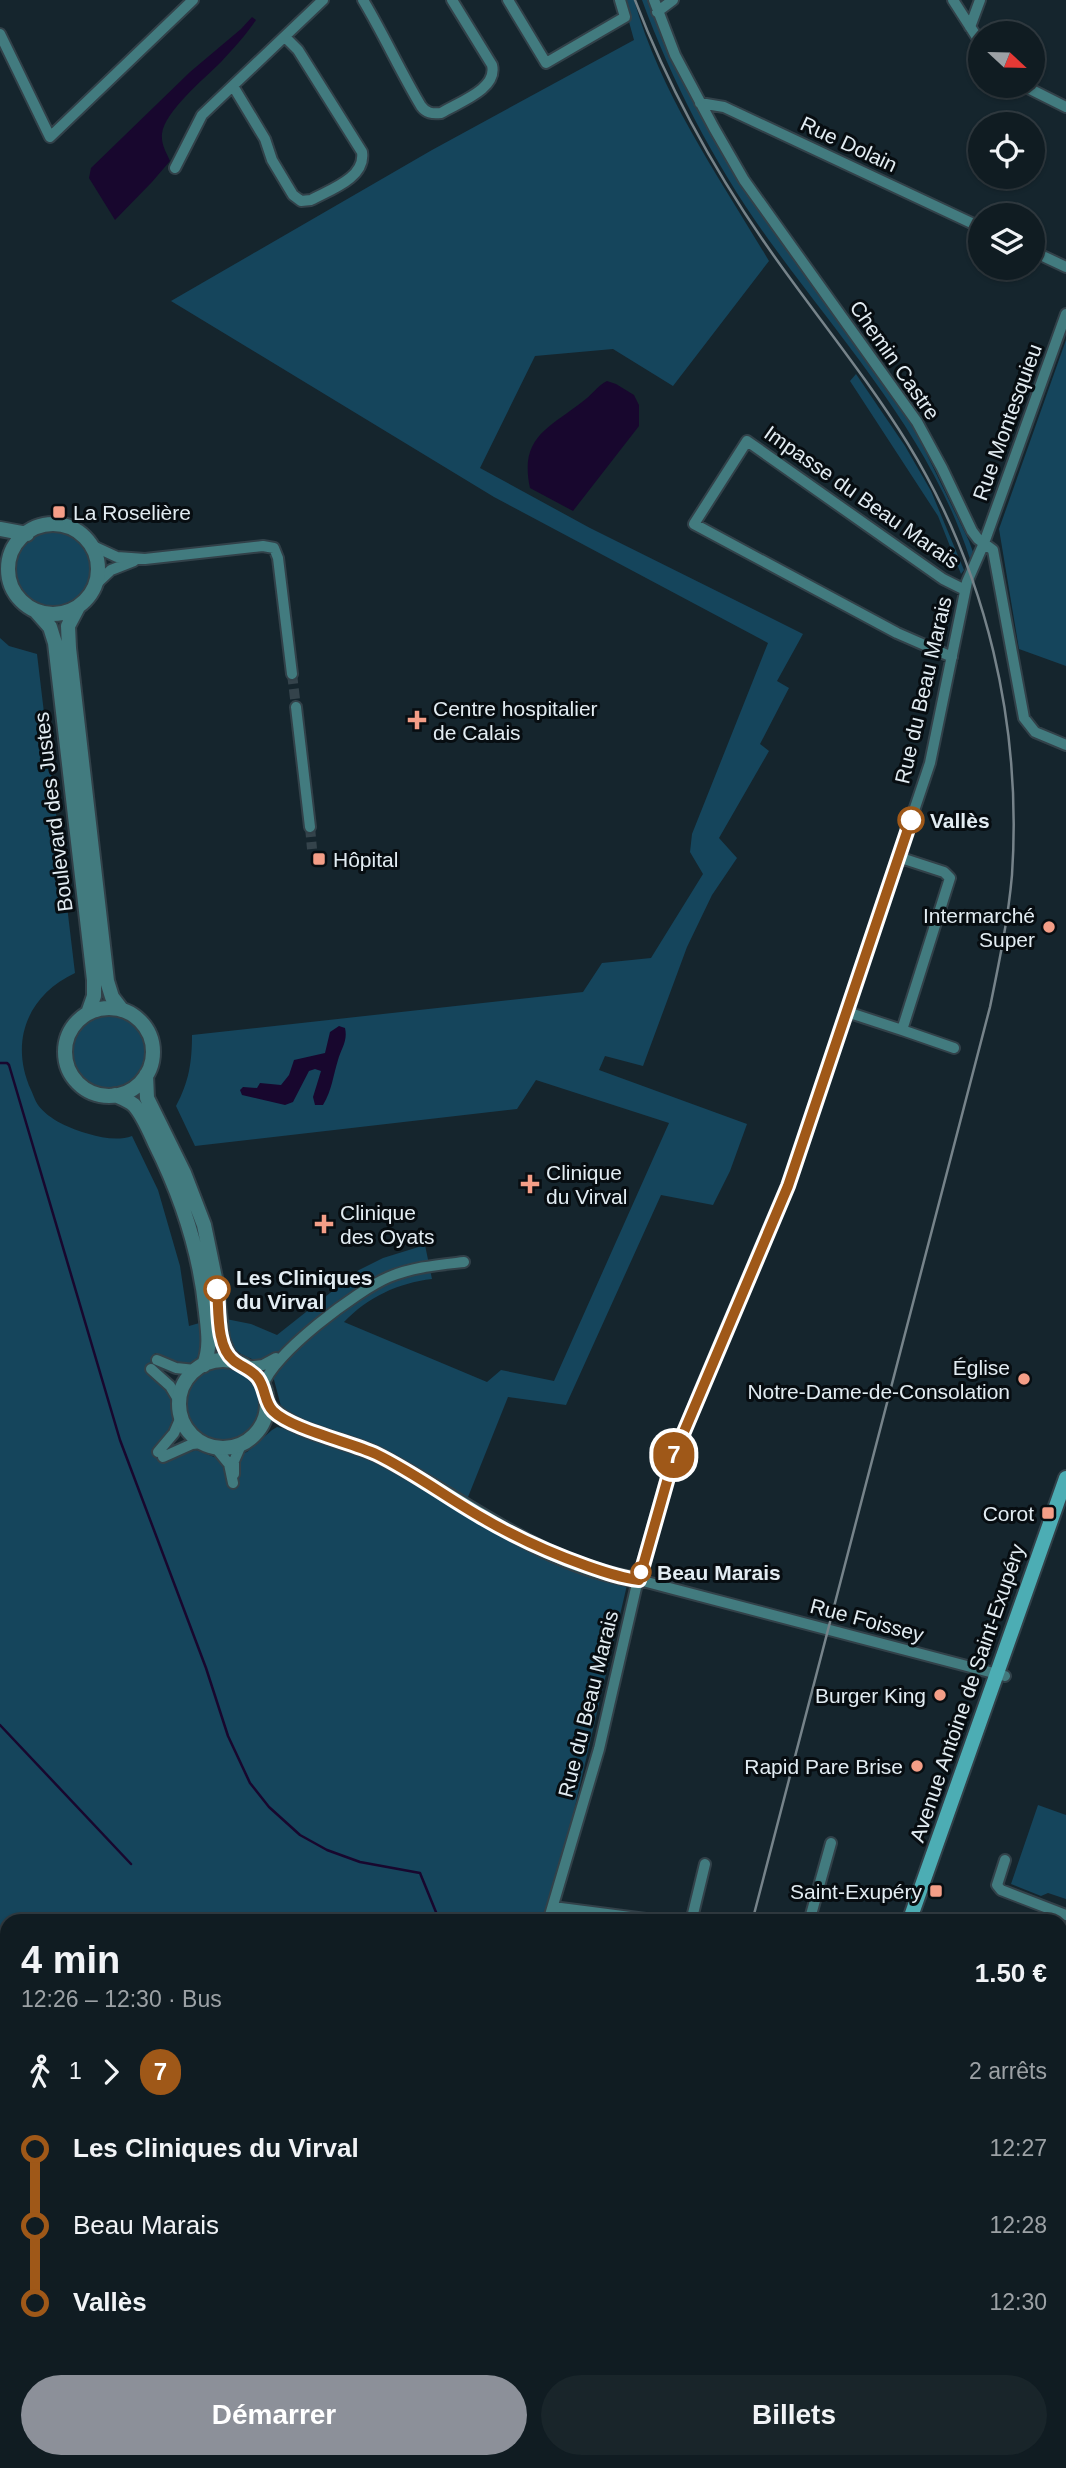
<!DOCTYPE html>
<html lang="fr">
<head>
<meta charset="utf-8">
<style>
	body { margin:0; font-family:Helvetica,sans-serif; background:#19252a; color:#f1f3f6; height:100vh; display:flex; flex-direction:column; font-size:26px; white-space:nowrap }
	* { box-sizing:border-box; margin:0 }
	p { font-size:23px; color:#9ca1a5 }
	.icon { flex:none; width:38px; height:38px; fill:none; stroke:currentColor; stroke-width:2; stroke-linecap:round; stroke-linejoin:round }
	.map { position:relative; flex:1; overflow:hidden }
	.drawer { position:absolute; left:0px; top:1914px; width:1068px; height:555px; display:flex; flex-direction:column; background:#101c22; border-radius:21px 21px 0 0; box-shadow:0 2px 5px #0004,0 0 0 2px #303a40 }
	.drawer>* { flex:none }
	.badge { padding:0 14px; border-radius:23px; font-size:24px; line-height:46px }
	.needle { width:46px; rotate:112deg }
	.fabs { position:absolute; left:968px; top:21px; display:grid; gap:14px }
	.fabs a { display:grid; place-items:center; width:77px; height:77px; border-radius:50%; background:#101c22; box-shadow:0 2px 5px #0004,0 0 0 2px #303a40; font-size:35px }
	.map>.badge { position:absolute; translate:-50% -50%; box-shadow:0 0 0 4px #fff }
	.legs { display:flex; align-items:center; gap:10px; height:77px; padding:0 21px; font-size:23px }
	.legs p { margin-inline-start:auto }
	.overview { display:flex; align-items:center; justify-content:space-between; height:119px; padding:0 21px }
	h1 { font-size:38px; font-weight:700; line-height:52px }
	.action { display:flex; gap:14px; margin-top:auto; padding:14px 21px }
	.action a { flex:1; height:80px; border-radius:42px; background:#8c9099; color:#fff; font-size:28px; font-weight:700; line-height:80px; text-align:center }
	.action a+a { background:#19252a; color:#f1f3f6 }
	ul { padding:0 21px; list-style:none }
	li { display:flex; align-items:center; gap:24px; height:77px; font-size:26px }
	li i { display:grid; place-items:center; width:10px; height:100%; margin:0 9px; background:currentColor }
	li i::after { content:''; width:18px; height:18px; margin:-9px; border:5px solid; border-radius:50%; background:#101c22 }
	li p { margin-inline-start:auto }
	li:first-child i { background:linear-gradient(#0000 50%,currentColor 0) }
	li:last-child i { background:linear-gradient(currentColor 50%,#0000 0) }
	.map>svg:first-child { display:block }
	.green { fill:#15455c }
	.water { fill:#18072e }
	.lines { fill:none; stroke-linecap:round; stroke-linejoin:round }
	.stream { stroke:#18072e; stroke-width:2.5 }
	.minor-tunnel { stroke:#34434b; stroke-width:10; stroke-dasharray:10 5; stroke-linecap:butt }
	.minor-casing { stroke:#324149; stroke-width:14 }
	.tertiary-casing { stroke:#324149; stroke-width:18 }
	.secondary-casing { stroke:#324149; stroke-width:18 }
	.motorway-casing { stroke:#324149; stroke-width:23 }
	.minor { stroke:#427b7f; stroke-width:10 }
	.tertiary { stroke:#427b7f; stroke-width:14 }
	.secondary { stroke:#4cadb4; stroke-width:14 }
	.motorway { stroke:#7ff4fc; stroke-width:19 }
	.rail { stroke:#76838a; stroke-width:2.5 }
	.line-1-casing { stroke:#fff; stroke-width:16 }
	.line-1 { stroke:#9f5818; stroke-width:10 }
	.poi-dot { fill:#f49e87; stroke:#070d11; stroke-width:2.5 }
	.stop-1-dot { fill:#fff; stroke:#9f5818; stroke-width:3.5 }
	.labels { text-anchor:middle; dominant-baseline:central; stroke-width:6; stroke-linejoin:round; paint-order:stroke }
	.street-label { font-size:21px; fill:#e2ecf2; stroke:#070d11 }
	.poi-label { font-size:21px; fill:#e2ecf2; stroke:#070d11; text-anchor:end }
	.stop-label { font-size:21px; font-weight:bold; fill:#e2ecf2; stroke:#070d11; text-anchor:start }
</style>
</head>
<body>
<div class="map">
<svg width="1066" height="2468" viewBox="0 0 1066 2468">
	<rect width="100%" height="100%" fill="#15252d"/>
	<path class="green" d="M 623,0 L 634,0 C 661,95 719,177 769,261 L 673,386 L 613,349 L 535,356 L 480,468 L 590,528 L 803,634 L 777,681 L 789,688 L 760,744 L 769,751 L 719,838 L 737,858 L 712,895 L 687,947 L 643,1066 L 605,1056 L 599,1070 L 747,1124 L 730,1171 L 713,1205 L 661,1195 L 566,1405 L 508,1397 L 462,1512 C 512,1547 570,1567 627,1585 L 573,1815 L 543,1921 L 7,1922 L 7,2157 L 0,2155 L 0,638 L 9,646 L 37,654 L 75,973 C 28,995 9,1041 31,1090 C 33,1094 35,1101 38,1105 C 49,1120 71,1129 89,1134 C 102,1138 119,1141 132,1136 L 158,1190 L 180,1266 L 189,1326 L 203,1322 C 205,1340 205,1359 184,1366 L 155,1353 L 146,1371 L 169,1390 L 174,1418 L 171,1429 L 152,1449 L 164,1462 L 196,1450 L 222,1460 L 247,1452 L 272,1430 L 277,1427 L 302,1432 L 282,1410 L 273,1376 L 254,1360 L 241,1354 L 227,1342 L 226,1319 L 251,1324 L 277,1335 L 359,1270 L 383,1258 L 425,1245 L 432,1279 C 398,1283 368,1297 344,1322 L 487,1382 L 501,1370 L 554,1381 L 669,1123 L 536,1080 L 517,1109 L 195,1146 L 176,1106 C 189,1082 192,1062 192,1035 L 583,992 L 602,963 L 651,958 L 703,874 L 690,852 L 692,834 L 768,643 L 494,497 L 171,301 L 432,150 L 634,40 Z
		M 642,0 L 647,0 L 671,54 L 739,182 L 912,424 L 969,541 L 973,552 L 970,559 C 932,440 846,346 774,247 C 720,174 673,85 642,0 Z
		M 1066,340 L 1066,666 L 1019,649 L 999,529 Z
		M 856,374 L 905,446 L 931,491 L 964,570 L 961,574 L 938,516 L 850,381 Z
		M16 569a37 37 0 1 1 74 0a37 37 0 1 1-74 0Z
		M72 1051a37 37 0 1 1 74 0a37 37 0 1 1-74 0Z
		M186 1404a37 37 0 1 1 74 0a37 37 0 1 1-74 0Z
		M 1038,1805 L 1066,1815 L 1066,1899 L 1048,1893 L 1041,1896 L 1011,1884 Z
		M 1066,2080 L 1066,2199 L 1061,2197 L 1061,2102 Z
		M 7,2280 L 7,2462 L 386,2462 L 384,2468 L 0,2468 L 0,2307 Z
		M 1061,2322 L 1066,2324 L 1066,2468 L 1026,2468 L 1016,2462 L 1060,2462 Z"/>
	<path class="water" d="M 252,17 L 256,20 C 246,35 233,49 221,62 C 205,78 164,112 162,134 C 161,144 166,152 170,161 L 152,182 L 115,220 L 89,178 L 91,168 L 190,72 L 241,29 Z
		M 607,381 L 616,384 L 634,395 L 639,405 L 639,426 L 573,511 L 530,488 C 519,437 549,428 582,402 C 591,396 597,386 607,381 Z
		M 339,1026 L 345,1028 C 348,1041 341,1049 338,1060 C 333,1076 332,1090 323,1105 L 315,1105 L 313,1097 L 321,1071 L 315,1069 L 309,1071 L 293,1102 L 285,1105 L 242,1095 L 240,1090 L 243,1087 L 257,1088 L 260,1083 L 281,1085 L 289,1075 L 294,1060 L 325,1053 L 330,1032 Z"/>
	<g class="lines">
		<path class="stream" d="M 0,1063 L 7,1063 L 9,1065 L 120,1440 L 206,1668 L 228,1736 L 250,1783 L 269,1807 L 300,1835 L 327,1850 L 360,1862 L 420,1873 L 440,1922
			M 0,1725 L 131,1864"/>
		<path class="minor-tunnel" d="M 292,674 L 296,707
			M 310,827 L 312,849"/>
		<g class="minor-casing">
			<path id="minor" d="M 363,0 C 384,35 400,71 421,106 C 426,113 432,114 441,113 C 459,102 498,89 492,65 L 452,0
				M 508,0 L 546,63 L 625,17 L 620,0
				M 654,0 L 675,55 L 714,128 L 744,180 L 917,422 L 942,468 L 972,531 L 978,539 L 993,550 L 1024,718 L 1035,732 L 1066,745
				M 953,0 L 980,42
				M 657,12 L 673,0
				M 970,27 L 980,0
				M 0,34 L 50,137 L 193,0
				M 233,86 L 265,139 L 272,160 L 293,195 L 301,201 L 311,200 C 329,190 366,178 362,152 L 298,50 L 285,37
				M 1024,86 L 1066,107
				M 700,103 L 724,107 L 980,227
				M 175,168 L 202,115 L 323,0
				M 1032,251 L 1066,267
				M 91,545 L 117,557 L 145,559 L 263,546 L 274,548 L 278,558 L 292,674
				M 95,585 L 111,570 L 134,561
				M 952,657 L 897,633 L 694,524 L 747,441 L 943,579 L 965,590
				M 296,707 L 310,827
				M 847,1012 L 902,1030 L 950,878 L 944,872 L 898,857
				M 902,1030 L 954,1048
				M 157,1360 L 176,1368 L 195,1370
				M 246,1367 L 263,1365 L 276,1358
				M 151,1369 L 170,1386 L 179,1401
				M 263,1386 C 272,1354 358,1290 389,1277 C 413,1267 438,1265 464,1262
				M 216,1448 L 229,1464 L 233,1483
				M 158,1452 L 174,1433 L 181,1417
				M 163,1457 L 192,1444 L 202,1443
				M 234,1474 L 234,1461 L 241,1445
				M 639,1580 L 1005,1676
				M 1005,1860 L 997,1885 L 1001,1890 L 1066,1915
				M 553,1907 L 669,1922
				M 548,1922 L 599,1749 L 636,1588 L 665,1484 L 699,1393 L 793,1171 L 930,763 L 967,582 L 984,543 L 1066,314
				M 691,1922 L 705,1864
				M 809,1922 L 831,1843
				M 1060,1980 L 1066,1966
				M 1060,1988 L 1066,1991
				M 1060,2207 L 1066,2210
				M 1060,2258 L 1066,2261
				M 388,2468 L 390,2462"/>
		</g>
		<g class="tertiary-casing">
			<path id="tertiary" d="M8 569a45 45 0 1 1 90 0a45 45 0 1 1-90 0Z
				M 0,529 L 27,534
				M 78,607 L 68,626 L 69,648 L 107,981 L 112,997 L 122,1010
				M 35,610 L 50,627 L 55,643 L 94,980 L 94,996 L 88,1013
				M65 1052a44 44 0 1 1 88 0a44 44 0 1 1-88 0Z
				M 146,1075 L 147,1098 L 184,1173 L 204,1225 L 215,1278 L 222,1339 L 228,1354 L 235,1362
				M 115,1095 C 122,1098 128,1100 134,1105 C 143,1115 149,1130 155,1143 C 182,1197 200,1251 206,1312 C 208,1330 211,1347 204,1365
				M179 1404a44 44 0 1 1 88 0a44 44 0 1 1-88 0Z
				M 267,1404 C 291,1433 345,1439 378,1455 C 463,1498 540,1566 639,1580"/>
		</g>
		<g class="secondary-casing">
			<path id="secondary" d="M 909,1922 L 1066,1478
				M 715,2468 L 717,2462"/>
		</g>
		<g class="motorway-casing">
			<path id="motorway" d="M 0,2167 L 7,2168
				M 0,2182 L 7,2183
				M 967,2462 L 976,2468
				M 995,2462 L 1004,2468"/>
		</g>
		<use href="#minor" class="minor"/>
		<use href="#tertiary" class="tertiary"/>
		<use href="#secondary" class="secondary"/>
		<use href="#motorway" class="motorway"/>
		<path class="rail" d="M 635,0 C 671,94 720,181 779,263 C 822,323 869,381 908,444 C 987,573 1022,725 1012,875 C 1008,920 999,963 990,1007 L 752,1922
			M 591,2468 L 594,2462"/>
	</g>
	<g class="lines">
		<g class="line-1-casing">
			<path id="line-1" d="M 217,1289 C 219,1309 216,1346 233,1360 C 241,1367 251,1369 258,1378 C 266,1389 264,1402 273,1411 C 291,1429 350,1442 376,1454 C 413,1472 446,1497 481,1517 C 515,1537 550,1553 587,1566 C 604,1572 621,1578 639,1580 L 675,1453 L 788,1186 L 911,820"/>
		</g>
		<use href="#line-1" class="line-1"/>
	</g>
	<g class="poi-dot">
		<rect x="52" y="505" width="14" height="14" rx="3.5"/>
		<path d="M413.5 709.5h7v7h7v7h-7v7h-7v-7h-7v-7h7z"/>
		<rect x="312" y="852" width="14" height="14" rx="3.5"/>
		<circle cx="1049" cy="927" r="7"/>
		<path d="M526.5 1173.5h7v7h7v7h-7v7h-7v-7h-7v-7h7z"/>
		<path d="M320.5 1213.5h7v7h7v7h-7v7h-7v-7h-7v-7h7z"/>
		<circle cx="1024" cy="1379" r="7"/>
		<rect x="1041" y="1506" width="14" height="14" rx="3.5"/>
		<circle cx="940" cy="1695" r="7"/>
		<circle cx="917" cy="1766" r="7"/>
		<rect x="929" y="1884" width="14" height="14" rx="3.5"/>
	</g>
	<g class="stop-1-dot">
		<circle cx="911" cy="820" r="12"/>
		<circle cx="217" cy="1289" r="12"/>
		<circle cx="641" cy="1572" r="9"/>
	</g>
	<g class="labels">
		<g class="street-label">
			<text transform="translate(849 144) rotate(25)">Rue Dolain</text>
			<text transform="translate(895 360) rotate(55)">Chemin Castre</text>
			<text transform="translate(1007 422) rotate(-70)">Rue Montesquieu</text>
			<text transform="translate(862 497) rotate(35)">Impasse du Beau Marais</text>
			<text transform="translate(923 690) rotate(-77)">Rue du Beau Marais</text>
			<text transform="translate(53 812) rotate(-97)">Boulevard des Justes</text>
			<text transform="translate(867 1620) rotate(15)">Rue Foissey</text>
			<text transform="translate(967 1693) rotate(-71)">Avenue Antoine de Saint-Exupéry</text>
			<text transform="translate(588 1704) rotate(-76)">Rue du Beau Marais</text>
		</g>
		<g class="poi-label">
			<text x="73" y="512" text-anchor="start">La Roselière</text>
			<text x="433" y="708" text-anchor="start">Centre hospitalier<tspan x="433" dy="24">de Calais</tspan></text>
			<text x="333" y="859" text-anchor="start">Hôpital</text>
			<text x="1035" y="915">Intermarché<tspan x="1035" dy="24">Super</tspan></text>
			<text x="546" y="1172" text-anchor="start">Clinique<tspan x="546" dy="24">du Virval</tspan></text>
			<text x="340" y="1212" text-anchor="start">Clinique<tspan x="340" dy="24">des Oyats</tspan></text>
			<text x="1010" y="1367">Église<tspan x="1010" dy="24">Notre-Dame-de-Consolation</tspan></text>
			<text x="1034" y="1513">Corot</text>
			<text x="926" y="1695">Burger King</text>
			<text x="903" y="1766">Rapid Pare Brise</text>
			<text x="922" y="1891">Saint-Exupéry</text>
		</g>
		<g class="stop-label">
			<text x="930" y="820">Vallès</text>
			<text x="236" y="1277">Les Cliniques<tspan x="236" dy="24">du Virval</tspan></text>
			<text x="657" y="1572">Beau Marais</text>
		</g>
	</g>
</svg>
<div class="fabs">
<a><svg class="needle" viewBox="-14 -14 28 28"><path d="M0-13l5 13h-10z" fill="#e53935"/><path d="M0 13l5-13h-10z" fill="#9ca1a5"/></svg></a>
<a><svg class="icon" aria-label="locate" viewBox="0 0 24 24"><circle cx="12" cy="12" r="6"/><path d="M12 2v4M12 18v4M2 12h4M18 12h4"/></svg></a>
<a><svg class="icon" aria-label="layers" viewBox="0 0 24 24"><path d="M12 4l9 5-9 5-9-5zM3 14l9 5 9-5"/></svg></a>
</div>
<b class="badge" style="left:674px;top:1455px;background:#9f5818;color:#fff">7</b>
<section class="drawer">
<div class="overview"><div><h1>4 min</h1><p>12:26 – 12:30 · Bus</p></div><b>1.50 €</b></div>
<div class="legs"><svg class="icon" aria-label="walk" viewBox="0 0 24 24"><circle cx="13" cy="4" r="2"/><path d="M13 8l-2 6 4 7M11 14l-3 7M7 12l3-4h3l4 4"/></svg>1<svg class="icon" aria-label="forward" viewBox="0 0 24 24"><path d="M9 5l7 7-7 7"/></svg><b class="badge" style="background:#9f5818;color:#fff">7</b><p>2 arrêts</p></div>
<ul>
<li><i style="color:#9f5818"></i><b>Les Cliniques du Virval</b><p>12:27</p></li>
<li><i style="color:#9f5818"></i><span>Beau Marais</span><p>12:28</p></li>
<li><i style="color:#9f5818"></i><b>Vallès</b><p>12:30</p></li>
</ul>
<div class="action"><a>Démarrer</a><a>Billets</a></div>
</section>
</div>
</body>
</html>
